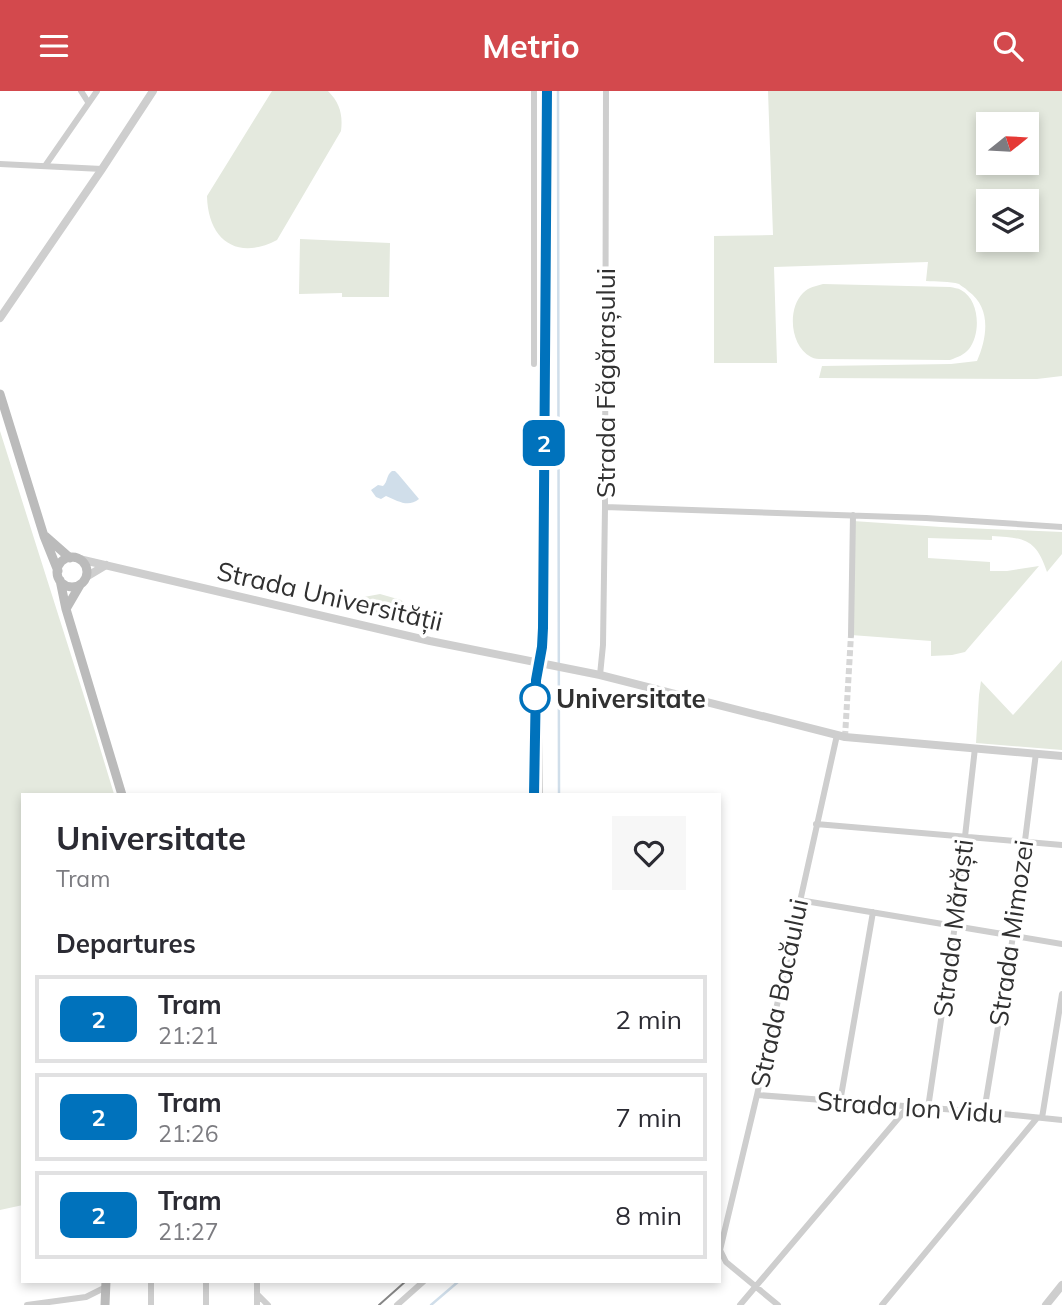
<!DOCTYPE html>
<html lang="en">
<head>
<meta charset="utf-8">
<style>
	body { margin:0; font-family:Mulish,sans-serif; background:#f7f7f7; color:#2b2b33; height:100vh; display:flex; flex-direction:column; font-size:26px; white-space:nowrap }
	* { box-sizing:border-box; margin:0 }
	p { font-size:23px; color:#7c7c81 }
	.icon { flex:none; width:38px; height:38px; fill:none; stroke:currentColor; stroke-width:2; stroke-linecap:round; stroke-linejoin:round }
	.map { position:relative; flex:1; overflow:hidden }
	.side { position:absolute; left:21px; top:702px; width:700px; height:490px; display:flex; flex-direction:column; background:#fff; border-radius:0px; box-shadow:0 4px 10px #0003 }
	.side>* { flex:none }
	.badge { padding:0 14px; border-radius:10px; font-size:24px; line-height:46px }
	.needle { width:46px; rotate:72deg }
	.controls { position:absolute; left:976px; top:21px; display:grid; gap:14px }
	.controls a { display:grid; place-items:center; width:63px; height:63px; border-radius:0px; background:#fff; box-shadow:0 4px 10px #0003; font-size:35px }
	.map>.badge { position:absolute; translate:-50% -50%; box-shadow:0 0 0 4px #fff }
	h2 { padding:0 35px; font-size:26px; line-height:63px }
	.round { display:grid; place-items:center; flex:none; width:74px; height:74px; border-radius:0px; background:#f7f7f7 }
	.overview { display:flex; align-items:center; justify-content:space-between; height:119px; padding:0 35px }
	h1 { font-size:33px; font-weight:700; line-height:52px }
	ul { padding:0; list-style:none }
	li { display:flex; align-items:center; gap:21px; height:88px; margin:0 14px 10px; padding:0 21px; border:4px solid #e1e1e2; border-radius:0px }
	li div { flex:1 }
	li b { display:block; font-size:26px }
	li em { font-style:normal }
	li .badge { min-width:77px; font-weight:700; text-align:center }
	header { display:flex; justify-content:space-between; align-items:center; height:91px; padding:0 35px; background:#d3494d; color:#fff; font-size:32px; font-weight:700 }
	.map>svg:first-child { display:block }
	.green { fill:#e4e9de; fill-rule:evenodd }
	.water { fill:#d0deea }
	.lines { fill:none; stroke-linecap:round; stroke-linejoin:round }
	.stream { stroke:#d0deea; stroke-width:2.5 }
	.minor-tunnel { stroke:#d6d6d6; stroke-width:6; stroke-dasharray:6 3; stroke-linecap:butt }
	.minor { stroke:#cecece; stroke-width:6 }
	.tertiary { stroke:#cecece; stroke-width:8 }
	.secondary { stroke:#bbb; stroke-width:9 }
	.tram { stroke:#868686; stroke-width:2 }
	.line-casing { stroke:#fff; stroke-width:16 }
	.line { stroke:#0072bc; stroke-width:10 }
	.stop-dot { fill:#fff; stroke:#0072bc; stroke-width:3.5 }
	.labels { text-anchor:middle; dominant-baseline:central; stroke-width:7; stroke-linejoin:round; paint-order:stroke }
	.street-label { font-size:26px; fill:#313131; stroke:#fff }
	.stop-label { font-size:26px; font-weight:bold; fill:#313131; stroke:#fff; text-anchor:start }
</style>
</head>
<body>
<header><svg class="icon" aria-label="menu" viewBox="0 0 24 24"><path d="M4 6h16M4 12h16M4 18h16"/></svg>Metrio<svg class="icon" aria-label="search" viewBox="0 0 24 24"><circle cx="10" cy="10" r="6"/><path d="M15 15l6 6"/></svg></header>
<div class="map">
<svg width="1062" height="1214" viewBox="0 0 1062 1214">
	<rect width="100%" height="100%" fill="#fff"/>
	<path class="green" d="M 272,0 L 328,0 C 340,12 343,24 341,40 L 277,149 C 237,170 208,149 207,105 Z
		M 768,0 L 1062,0 L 1062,285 L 1037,288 L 819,287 L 822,275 L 951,273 L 977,270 C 987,247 992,217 968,200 C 968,199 960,194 959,193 C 950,190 936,191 926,190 L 928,171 L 774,176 L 777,272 L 714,272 L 714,145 L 773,144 ZM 989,33 L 1027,33 L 1027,72 L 989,72 ZM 997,99 L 1038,99 L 1038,127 L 1027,128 L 1027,149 L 989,149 L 989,110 L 996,110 Z
		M 300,148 L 390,152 L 389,206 L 342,206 L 342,202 L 299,203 Z
		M 823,193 L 950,196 C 954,197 958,197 961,199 C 980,209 981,243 969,258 C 964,264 958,266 950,269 L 822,268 C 818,268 815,268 811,266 C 790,255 787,218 803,202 C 809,196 816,195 823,193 Z
		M 0,340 L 90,624 L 114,703 L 23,704 L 23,1114 L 0,1119 Z
		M 853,430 L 941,436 L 1062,441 L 1062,463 L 1047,481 C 1036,448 1025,447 992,445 L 992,449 L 928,447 L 928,467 L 990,471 L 990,480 L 1007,480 L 1039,475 L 965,561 L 952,564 L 931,565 L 931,550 L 851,544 Z
		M 380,503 L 401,509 L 408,516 L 392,528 L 377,526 L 364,506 Z
		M 1062,569 L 1062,659 L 976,652 L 979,604 L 981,590 L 1013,624 Z"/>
	<path class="water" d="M 392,380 L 395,380 L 398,383 L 419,408 C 408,417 398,410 386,405 L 381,408 L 376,406 L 371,399 L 378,394 L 383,395 C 388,391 386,384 392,380 Z"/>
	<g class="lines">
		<path class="stream" d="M 558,0 L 559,704
			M 431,1214 L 459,1190"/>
		<path class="minor-tunnel" d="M 845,646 L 851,544"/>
		<path class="minor" d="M 81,0 L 88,11
			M 534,0 L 534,273
			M 0,73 L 102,78
			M 45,75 L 97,0
			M 605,416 L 926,427 L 1062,436
			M 851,544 L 853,424
			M 540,571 L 540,704
			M 600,584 L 603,554 L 605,416 L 606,0
			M 816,733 L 1062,754
			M 799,809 L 1062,853
			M 757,1004 L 984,1021 L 1062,1029
			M 840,1011 L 873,821
			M 928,1017 L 955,834 L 975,657
			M 984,1021 L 1013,845 L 1036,662
			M 1042,1027 L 1062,903
			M 257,1203 L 268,1214
			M 27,1214 L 86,1206 L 106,1196
			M 151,1214 L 151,1190
			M 206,1214 L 206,1190
			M 257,1214 L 257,1190
			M 397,1214 L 424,1190
			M 740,1214 L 907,1017
			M 778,1214 L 726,1171 L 720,1159 L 757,1004 L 837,644
			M 882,1214 L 1037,1027"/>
		<path class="tertiary" d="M 0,227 L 102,78 L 153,0
			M 79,468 L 430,550 L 600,584 L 845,646 L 1062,665
			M 86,486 L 106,474
			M 1046,1214 L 1062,1194"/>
		<path class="secondary" d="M 0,303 L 44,445 L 58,480
			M 45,445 L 70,467
			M57 481a15 15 0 1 1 30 0a15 15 0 1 1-30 0Z
			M 60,489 L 66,518 L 122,704
			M 66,518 L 80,494
			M 105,1214 L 106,1190"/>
		<path class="tram" d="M 531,704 L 531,601 L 533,579 L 539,541 L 542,0
			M 379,1214 L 406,1190"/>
	</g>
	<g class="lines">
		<g class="line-casing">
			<path id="line" d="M 534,704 L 536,589 L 542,556 L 543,537 L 547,0"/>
		</g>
		<use href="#line" class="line"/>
	</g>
	<circle class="stop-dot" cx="535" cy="607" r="14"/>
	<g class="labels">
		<g class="street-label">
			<text transform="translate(605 292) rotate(-90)">Strada Făgărașului</text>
			<text transform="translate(330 505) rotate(13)">Strada Universității</text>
			<text transform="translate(953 837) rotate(-83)">Strada Mărăști</text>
			<text transform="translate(1011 842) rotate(-82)">Strada Mimozei</text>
			<text transform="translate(779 902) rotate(-78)">Strada Bacăului</text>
			<text transform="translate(910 1016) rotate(4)">Strada Ion Vidu</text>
		</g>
		<g class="stop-label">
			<text x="556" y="607">Universitate</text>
		</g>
	</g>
</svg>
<div class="controls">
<a><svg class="needle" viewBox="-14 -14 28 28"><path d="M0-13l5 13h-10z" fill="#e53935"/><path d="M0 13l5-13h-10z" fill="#7c7c81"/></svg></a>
<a><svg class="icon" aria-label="layers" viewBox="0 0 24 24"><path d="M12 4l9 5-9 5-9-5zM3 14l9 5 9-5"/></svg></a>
</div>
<b class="badge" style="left:544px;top:352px;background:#0072bc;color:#fff">2</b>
<section class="side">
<div class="overview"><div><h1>Universitate</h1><p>Tram</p></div><a class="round"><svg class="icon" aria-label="heart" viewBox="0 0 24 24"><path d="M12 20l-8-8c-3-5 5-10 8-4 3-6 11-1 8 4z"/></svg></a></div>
<h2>Departures</h2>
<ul>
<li><span class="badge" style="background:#0072bc;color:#fff">2</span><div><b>Tram</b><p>21:21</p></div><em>2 min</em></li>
<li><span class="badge" style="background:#0072bc;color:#fff">2</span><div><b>Tram</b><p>21:26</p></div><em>7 min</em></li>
<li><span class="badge" style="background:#0072bc;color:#fff">2</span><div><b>Tram</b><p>21:27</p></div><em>8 min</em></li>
</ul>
</section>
</div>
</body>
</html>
